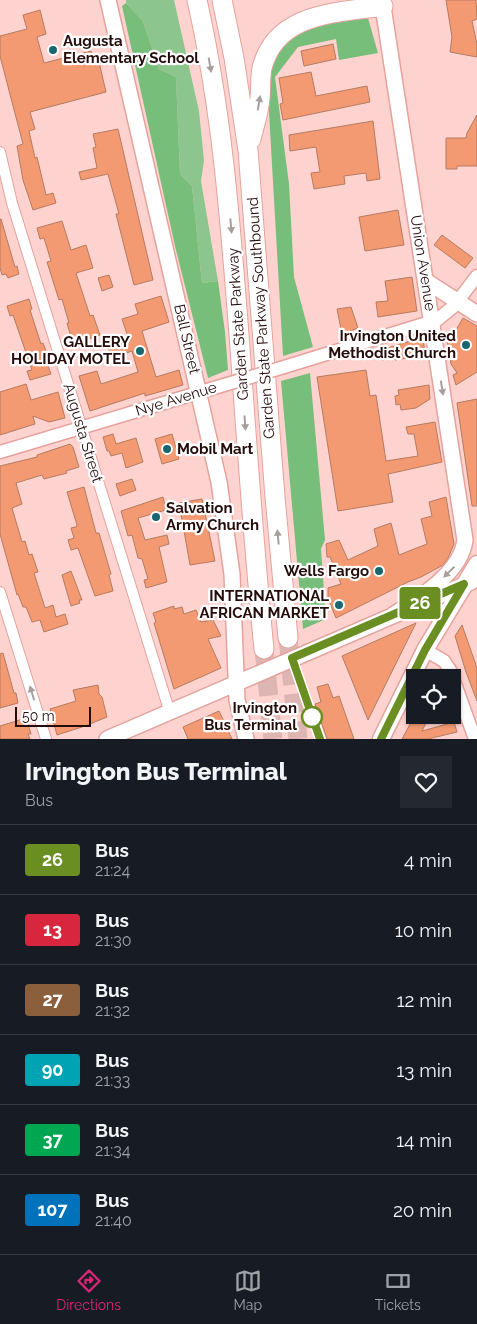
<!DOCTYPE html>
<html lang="en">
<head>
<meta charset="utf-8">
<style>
	body { margin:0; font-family:Raleway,sans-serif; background:#242831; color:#f1f3f6; height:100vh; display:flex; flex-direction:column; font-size:19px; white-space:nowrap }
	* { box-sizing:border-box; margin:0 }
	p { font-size:16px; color:#9ea1a6 }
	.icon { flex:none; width:28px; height:28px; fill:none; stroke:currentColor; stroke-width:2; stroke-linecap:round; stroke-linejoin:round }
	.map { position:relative; height:739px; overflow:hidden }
	.details { display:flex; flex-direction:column; background:#171b24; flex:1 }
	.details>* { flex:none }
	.badge { padding:0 10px; border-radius:4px; font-size:18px; line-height:32px }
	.controls { position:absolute; left:406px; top:669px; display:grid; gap:10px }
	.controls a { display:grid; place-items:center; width:55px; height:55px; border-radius:0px; background:#171b24; box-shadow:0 1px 4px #0004; font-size:25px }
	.scale { position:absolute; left:15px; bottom:12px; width:76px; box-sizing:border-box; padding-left:5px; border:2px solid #240c0b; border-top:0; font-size:14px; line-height:18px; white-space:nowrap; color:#240c0b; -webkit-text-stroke:4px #fff; paint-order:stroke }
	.map>.badge { position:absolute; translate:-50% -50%; box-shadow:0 0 0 2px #fff }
	.round { display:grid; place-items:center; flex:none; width:52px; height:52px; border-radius:0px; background:#242831 }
	.head { display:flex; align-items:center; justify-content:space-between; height:85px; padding:0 25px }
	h1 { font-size:24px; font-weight:800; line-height:38px }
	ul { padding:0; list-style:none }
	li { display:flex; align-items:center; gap:15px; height:70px; padding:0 25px; border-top:1px solid #363941 }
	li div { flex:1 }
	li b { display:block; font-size:19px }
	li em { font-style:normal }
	li .badge { min-width:55px; font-weight:700; text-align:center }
	.tabs { display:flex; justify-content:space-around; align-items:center; height:70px; border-top:1px solid #363941; background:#171b24; font-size:14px; color:#9ea1a6 }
	.tabs a { display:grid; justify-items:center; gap:2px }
	.tabs .active { color:#db2777 }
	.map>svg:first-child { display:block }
	.green { fill:#8dc58e }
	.forest { fill:#77be7a }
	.building { fill:#f39a72; stroke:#b57b61 }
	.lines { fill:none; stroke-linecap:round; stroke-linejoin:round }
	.motorway-tunnel { stroke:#ddb5b2; stroke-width:19; stroke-dasharray:19 9; stroke-linecap:butt }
	.minor-casing { stroke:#e6a29c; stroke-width:12 }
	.tertiary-casing { stroke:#e6a29c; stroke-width:15 }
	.secondary-casing { stroke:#e6a29c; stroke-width:18 }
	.primary-casing { stroke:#e6a29c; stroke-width:19 }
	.motorway-casing { stroke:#e6a29c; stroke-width:21 }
	.minor { stroke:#fff; stroke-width:10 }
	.tertiary { stroke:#fff; stroke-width:12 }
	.secondary { stroke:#fff; stroke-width:15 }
	.primary { stroke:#fff; stroke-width:16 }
	.motorway { stroke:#fff; stroke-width:19 }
	.tertiary-bridge-casing { stroke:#e6a29c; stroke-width:15; stroke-linecap:butt }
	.tertiary-bridge { stroke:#fff; stroke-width:12 }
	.oneway { fill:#a79e9d }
	.line-casing { stroke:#fff; stroke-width:11 }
	.line { stroke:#6b8e23; stroke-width:8 }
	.poi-dot { fill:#1a666e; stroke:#fff; stroke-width:2 }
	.stop-dot { fill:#fff; stroke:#6b8e23; stroke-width:2.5 }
	.labels { text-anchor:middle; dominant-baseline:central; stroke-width:4.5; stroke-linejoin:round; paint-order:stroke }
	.poi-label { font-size:15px; font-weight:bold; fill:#240c0b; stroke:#fff; text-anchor:end }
	.street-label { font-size:15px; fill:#240c0b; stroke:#fff }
	.stop-label { font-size:15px; font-weight:bold; fill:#240c0b; stroke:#fff; text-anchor:end }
</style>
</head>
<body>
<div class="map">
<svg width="477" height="739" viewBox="0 0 477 739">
	<rect width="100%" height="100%" fill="#fed3cf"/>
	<path class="green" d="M 126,0 L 174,0 L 199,111 L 204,161 L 201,181 L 218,281 L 202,283 L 192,186 L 180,174 L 176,77 L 159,69 L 143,21 L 126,3 Z"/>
	<path class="forest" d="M 126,3 L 143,21 L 159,69 L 176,77 L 180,174 L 192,186 L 202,283 L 218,281 L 225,332 L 228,370 L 208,378 L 175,246 L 122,6 Z
		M 368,18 L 378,53 L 339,60 L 336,39 L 298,47 L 275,77 L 289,184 L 294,277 L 313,347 L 283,356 L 268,95 C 269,86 269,73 272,65 C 287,25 332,23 368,18 Z
		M 310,373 L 325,540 L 321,549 L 326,619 L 303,629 L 281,381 Z"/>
	<path class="building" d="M 446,0 L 476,0 L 477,19 L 472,21 L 477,44 L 477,57 L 450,52 L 452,37 Z
		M 40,10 L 46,34 L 37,37 L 44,63 L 91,51 L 93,60 L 98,58 L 106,92 L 30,112 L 35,129 L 29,131 L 35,158 L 37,157 L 46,195 L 53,193 L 56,203 L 33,210 L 23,180 L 17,146 L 23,144 L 0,56 L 0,36 L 27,29 L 23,15 Z
		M 333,44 L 336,59 L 304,66 L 301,51 Z
		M 311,72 L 316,96 L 367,86 L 370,102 L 283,120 L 280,104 L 283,103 L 279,78 Z
		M 477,115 L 477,166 L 457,166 L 457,169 L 446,169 L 446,138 L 466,138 L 467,133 Z
		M 373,121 L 380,179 L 367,181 L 366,173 L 344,176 L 345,184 L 314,189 L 311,173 L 320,172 L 316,147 L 290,151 L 289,135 Z
		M 118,129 L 153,280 L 134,285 L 116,214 L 119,214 L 108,174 L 81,180 L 79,172 L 97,168 L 93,148 L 96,147 L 93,134 Z
		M 398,210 L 404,245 L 365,251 L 359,217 Z
		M 0,219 L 1,219 L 15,267 L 17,266 L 19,274 L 8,278 L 6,274 L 2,275 L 0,268 Z
		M 62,221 L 71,250 L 86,245 L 93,268 L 76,273 L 90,316 L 93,315 L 100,335 L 73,344 L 67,323 L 69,323 L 62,299 L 59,300 L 47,262 L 51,261 L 44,238 L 40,239 L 37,228 Z
		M 442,235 L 473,258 L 465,268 L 434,245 Z
		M 109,275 L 113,287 L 102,291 L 98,278 Z
		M 412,277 L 417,311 L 378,317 L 376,302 L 388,301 L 385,281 Z
		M 161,296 L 169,322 L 142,331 L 156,377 L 179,370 L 183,385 L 145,396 L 145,393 L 90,411 L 79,376 L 97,371 L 101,384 L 138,372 L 132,351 L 112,358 L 108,347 L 129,340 L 122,319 L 138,314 L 135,304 Z
		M 29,299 L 32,309 L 30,310 L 41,344 L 43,343 L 50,362 L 47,363 L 51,374 L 30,380 L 27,371 L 32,370 L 13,315 L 10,316 L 7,306 Z
		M 351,307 L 358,328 L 342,334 L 337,309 Z
		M 463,318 L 477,326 L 477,372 L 456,385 L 453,375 L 457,373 L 451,364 L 447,340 L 450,340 L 456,330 Z
		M 423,337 L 425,355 L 395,360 L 394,357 L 382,360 L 378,351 Z
		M 366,370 L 370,396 L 376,395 L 386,461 L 418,456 L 414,434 L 408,434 L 406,427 L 435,422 L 442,462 L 388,474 L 393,502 L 338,511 L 317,377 Z
		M 26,384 L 31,400 L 58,392 L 65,418 L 49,422 L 33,416 L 35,424 L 0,435 L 0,392 Z
		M 429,385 L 430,399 L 416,408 L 401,410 L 400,404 L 396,405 L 395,396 L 399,395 L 398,390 Z
		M 477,399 L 477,506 L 472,506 L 457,403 Z
		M 113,434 L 116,444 L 136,438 L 143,462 L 126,468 L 122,453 L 111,456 L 109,451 L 107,451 L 103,437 Z
		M 172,434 L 179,459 L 162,464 L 155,439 Z
		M 70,444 L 73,447 L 79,467 L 66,471 L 67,473 L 44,479 L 42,475 L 16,483 L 22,504 L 12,508 L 22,542 L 25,541 L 29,555 L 32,554 L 38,572 L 34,573 L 45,608 L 53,605 L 56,617 L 65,614 L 68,624 L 44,632 L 40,620 L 32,622 L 26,607 L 23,607 L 18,594 L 17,595 L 0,534 L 0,466 L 37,457 L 37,455 Z
		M 132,479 L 136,490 L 120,496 L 116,484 Z
		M 84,487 L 96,533 L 99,533 L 111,574 L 109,575 L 113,591 L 95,596 L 78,548 L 71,550 L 68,540 L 74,538 L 71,528 L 76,527 L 77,525 L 67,492 Z
		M 163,497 L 166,510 L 138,518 L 145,540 L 167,535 L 169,544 L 159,547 L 167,582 L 146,588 L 144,580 L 148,579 L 142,559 L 138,558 L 132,535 L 128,536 L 121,511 Z
		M 446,497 L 454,544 L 448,558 L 443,565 L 421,577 L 408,582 L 336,618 L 328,599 L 328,588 L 341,584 L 330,557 L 327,557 L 326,544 L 339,540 L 348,560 L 378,546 L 374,529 L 391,523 L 399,555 L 414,549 L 427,544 L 421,519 L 432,516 L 429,502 Z
		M 202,499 L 215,561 L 190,565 L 179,503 Z
		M 71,571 L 82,600 L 79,600 L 80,603 L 71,606 L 62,575 Z
		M 174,606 L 174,609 L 182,607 L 184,614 L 196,610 L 201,622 L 213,620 L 221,636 L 208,639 L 221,668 L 174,689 L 154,623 L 156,622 L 153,613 Z
		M 416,623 L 368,720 L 342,656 Z
		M 462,625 L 477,668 L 477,701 L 466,672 L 455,636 Z
		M 3,653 L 14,693 L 16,693 L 18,703 L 0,708 L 0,654 Z
		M 328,684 L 333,698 L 339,696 L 354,739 L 327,739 L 315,704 L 321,702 L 317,687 Z
		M 98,685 L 99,694 L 102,697 L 107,717 L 85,726 L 57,735 L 50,709 L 76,701 L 73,690 Z
		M 219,711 L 232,739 L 188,739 L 183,727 Z
		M 415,715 L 430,715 L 422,731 L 454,722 L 457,732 L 428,739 L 402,739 Z
		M 26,718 L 31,734 L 28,734 L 30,739 L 0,739 L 0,726 Z"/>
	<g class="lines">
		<path class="motorway-tunnel" d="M 288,638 L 298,739
			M 264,649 L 273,739"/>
		<g class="minor-casing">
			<path id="minor" d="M 0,152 L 12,203 L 170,713
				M 0,592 L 46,739"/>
		</g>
		<g class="tertiary-casing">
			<path id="tertiary" d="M 284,367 L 437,320 L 454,306 L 477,276
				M 0,452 L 224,385
				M 425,650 L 444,661 L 450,670 L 475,739"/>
		</g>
		<g class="secondary-casing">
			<path id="secondary" d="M 108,0 L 219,482 L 232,574 L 237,700 L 246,739
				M 382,0 L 465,540 C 461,573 419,598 393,615
				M 426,281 L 477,314
				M 107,739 L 471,582"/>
		</g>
		<g class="primary-casing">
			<path id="primary" d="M 381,739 L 425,650 L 477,564"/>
		</g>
		<g class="motorway-casing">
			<path id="motorway" d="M 197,0 C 223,115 231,231 240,348 C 247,449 254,549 264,649
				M 222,0 L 234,58 L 248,150 L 275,497 L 288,638
				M 251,139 C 254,126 259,112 260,98 C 261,88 260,78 262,68 C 276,12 337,13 383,6"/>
		</g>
		<use href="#minor" class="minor"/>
		<use href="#tertiary" class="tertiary"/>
		<use href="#secondary" class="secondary"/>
		<use href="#primary" class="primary"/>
		<use href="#motorway" class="motorway"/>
		<g class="tertiary-bridge-casing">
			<path id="tertiary-bridge" d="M 224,385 L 284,367"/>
		</g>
		<use href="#tertiary-bridge" class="tertiary-bridge"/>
	</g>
	<defs><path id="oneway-solid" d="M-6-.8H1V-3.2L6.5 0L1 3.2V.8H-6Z" transform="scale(1.25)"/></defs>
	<g class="oneway">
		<use href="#oneway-solid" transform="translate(210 65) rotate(80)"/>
		<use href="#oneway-solid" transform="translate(259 103) rotate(-80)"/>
		<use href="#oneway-solid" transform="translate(231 226) rotate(85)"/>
		<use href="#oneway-solid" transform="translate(442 388) rotate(81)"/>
		<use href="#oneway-solid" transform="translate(245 423) rotate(86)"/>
		<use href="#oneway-solid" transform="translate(278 537) rotate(-95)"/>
		<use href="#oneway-solid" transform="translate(449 572) rotate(136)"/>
		<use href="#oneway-solid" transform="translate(32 693) rotate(-107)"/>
	</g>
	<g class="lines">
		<g class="line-casing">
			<path id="line" d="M 320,739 L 292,658 L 464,584 L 425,650 L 381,739"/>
		</g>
		<use href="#line" class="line"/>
	</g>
	<g class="poi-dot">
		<circle cx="53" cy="50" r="5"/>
		<circle cx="466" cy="345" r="5"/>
		<circle cx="140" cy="351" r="5"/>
		<circle cx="167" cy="449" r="5"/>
		<circle cx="156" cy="517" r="5"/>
		<circle cx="379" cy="571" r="5"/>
		<circle cx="339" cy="605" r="5"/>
	</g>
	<circle class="stop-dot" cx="312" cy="717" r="10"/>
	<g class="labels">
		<g class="poi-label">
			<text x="63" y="41" text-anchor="start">Augusta<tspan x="63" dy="17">Elementary School</tspan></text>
			<text x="456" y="336">Irvington United<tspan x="456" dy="17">Methodist Church</tspan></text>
			<text x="130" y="342">GALLERY<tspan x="130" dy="17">HOLIDAY MOTEL</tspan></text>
			<text x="177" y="449" text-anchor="start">Mobil Mart</text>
			<text x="166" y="508" text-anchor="start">Salvation<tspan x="166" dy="17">Army Church</tspan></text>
			<text x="369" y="571">Wells Fargo</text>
			<text x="329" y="596">INTERNATIONAL<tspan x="329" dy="17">AFRICAN MARKET</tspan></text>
		</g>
		<g class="street-label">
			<text transform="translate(423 263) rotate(81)">Union Avenue</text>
			<text transform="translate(261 318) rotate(-94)">Garden State Parkway Southbound</text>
			<text transform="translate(238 324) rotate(-94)">Garden State Parkway</text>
			<text transform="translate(187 339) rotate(77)">Ball Street</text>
			<text transform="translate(176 399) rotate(-17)">Nye Avenue</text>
			<text transform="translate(83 433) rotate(73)">Augusta Street</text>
		</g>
		<g class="stop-label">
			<text x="297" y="708">Irvington<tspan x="297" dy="17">Bus Terminal</tspan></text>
		</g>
	</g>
</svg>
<div class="controls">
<a><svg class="icon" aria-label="locate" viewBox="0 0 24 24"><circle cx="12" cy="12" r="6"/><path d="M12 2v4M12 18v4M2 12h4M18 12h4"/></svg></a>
</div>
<div class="scale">50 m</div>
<b class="badge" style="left:420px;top:603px;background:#6b8e23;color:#fff">26</b>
</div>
<section class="details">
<div class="head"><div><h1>Irvington Bus Terminal</h1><p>Bus</p></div><a class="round"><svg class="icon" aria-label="heart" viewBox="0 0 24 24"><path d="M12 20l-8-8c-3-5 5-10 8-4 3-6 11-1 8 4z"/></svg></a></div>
<ul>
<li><span class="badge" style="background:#6b8e23;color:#fff">26</span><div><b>Bus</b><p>21:24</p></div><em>4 min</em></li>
<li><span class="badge" style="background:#d7263d;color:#fff">13</span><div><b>Bus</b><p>21:30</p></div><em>10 min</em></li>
<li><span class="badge" style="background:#8b5e3c;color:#fff">27</span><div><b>Bus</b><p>21:32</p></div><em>12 min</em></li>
<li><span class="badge" style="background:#00a3b4;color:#fff">90</span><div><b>Bus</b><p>21:33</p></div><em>13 min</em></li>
<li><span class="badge" style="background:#00a651;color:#fff">37</span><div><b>Bus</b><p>21:34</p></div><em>14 min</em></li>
<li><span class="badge" style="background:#0072bc;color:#fff">107</span><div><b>Bus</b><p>21:40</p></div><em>20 min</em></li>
</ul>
</section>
<nav class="tabs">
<a class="active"><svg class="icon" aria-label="directions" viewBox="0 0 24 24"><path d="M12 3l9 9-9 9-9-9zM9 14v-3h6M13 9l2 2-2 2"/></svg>Directions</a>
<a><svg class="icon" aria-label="map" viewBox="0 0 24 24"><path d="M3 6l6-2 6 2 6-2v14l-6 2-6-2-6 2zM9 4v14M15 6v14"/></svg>Map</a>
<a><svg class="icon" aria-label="tickets" viewBox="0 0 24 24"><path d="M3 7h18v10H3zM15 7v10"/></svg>Tickets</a>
</nav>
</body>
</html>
